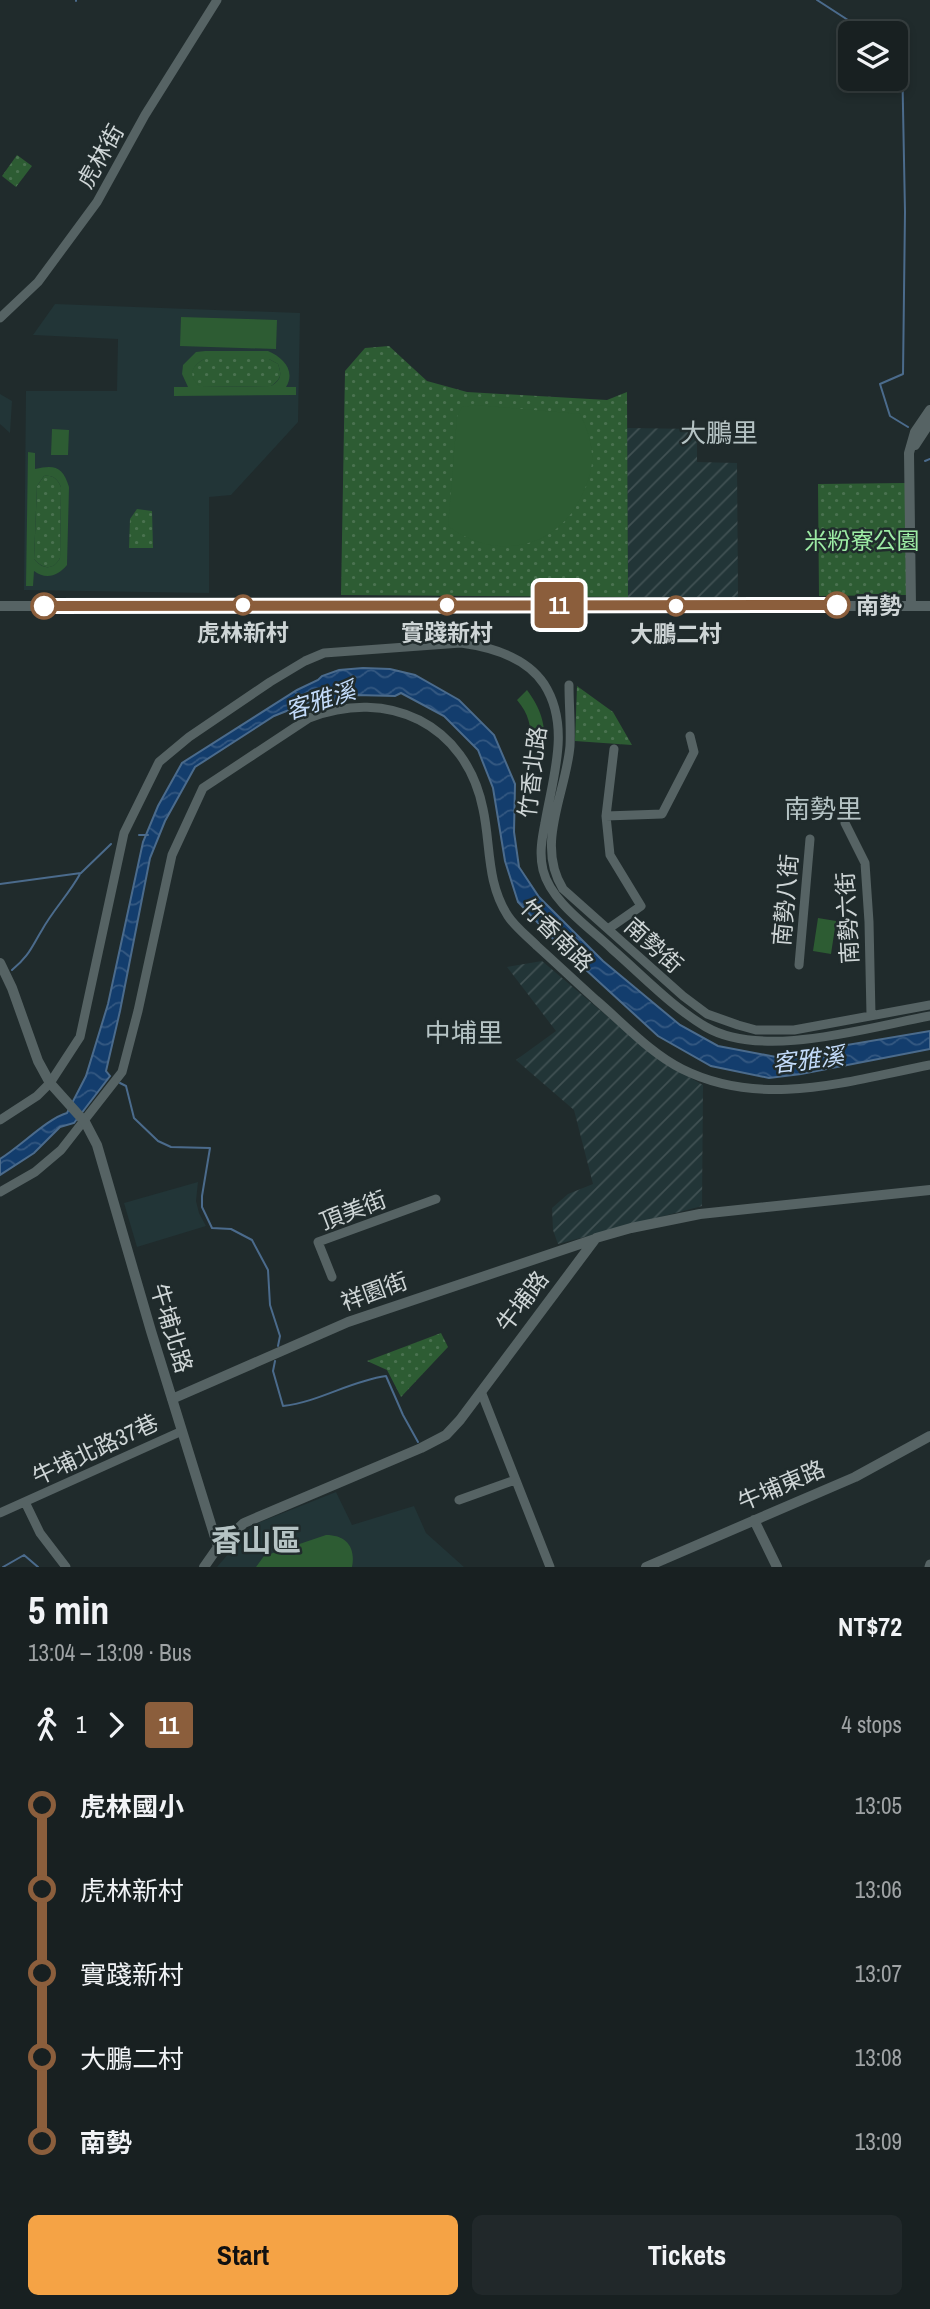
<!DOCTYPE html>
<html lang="en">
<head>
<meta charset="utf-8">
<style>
	body { margin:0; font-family:"Archivo Narrow","Noto Sans TC",sans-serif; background:#21282a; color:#f1f3f6; height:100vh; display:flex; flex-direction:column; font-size:26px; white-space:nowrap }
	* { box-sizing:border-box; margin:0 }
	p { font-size:23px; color:#9fa3a5 }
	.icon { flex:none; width:38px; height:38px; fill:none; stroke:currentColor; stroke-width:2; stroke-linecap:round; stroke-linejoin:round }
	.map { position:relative; height:1567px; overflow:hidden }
	.sheet { display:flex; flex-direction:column; background:#182021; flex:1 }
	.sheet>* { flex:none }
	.badge { padding:0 14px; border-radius:5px; font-size:24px; line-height:46px }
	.tools { position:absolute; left:838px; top:21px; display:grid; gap:14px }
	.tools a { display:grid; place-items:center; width:70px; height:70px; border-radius:10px; background:#182021; box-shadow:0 4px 10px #0003,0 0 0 2px #363e3f; font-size:35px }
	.map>.badge { position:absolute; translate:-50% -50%; box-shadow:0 0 0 4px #fff }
	.legs { display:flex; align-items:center; gap:10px; height:77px; padding:0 28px; font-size:23px }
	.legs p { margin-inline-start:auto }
	.head { display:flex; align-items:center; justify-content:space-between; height:119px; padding:0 28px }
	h1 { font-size:38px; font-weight:700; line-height:52px }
	.action { display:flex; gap:14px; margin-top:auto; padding:14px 28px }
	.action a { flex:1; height:80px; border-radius:10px; background:#f5a345; color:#111; font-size:28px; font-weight:700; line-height:80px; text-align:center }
	.action a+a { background:#21282a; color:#f1f3f6 }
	ul { padding:0 28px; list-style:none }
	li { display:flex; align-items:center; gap:24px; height:84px; font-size:26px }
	li i { display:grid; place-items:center; width:10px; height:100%; margin:0 9px; background:currentColor }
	li i::after { content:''; width:18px; height:18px; margin:-9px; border:5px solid; border-radius:50%; background:#182021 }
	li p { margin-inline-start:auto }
	li:first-child i { background:linear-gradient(#0000 50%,currentColor 0) }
	li:last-child i { background:linear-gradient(currentColor 50%,#0000 0) }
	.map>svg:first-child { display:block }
	.built { fill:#223537 }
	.industrial { fill:url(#industrial-furrows) }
	.grass { fill:url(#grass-dots) }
	.pitch { fill:#2d5c33; fill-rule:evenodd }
	.water { fill:url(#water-waves); stroke:#4b6b8c; stroke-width:2 }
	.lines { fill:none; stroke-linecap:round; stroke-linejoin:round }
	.stream { stroke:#4b6b8c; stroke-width:2 }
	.minor { stroke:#566364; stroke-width:9 }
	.tertiary { stroke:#566364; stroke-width:10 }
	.line-1-casing { stroke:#fff; stroke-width:16 }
	.line-1 { stroke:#8b5e3c; stroke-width:10 }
	.stop-1-dot { fill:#fff; stroke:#8b5e3c; stroke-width:3.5 }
	.labels { text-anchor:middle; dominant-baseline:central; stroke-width:5; stroke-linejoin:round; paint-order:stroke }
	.street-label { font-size:23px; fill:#ced5d6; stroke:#202b2c }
	.park-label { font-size:23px; fill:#9deca5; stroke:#202b2c }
	.stop-label { font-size:23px; font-weight:bold; fill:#ced5d6; stroke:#202b2c }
	.water-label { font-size:24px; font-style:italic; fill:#c3dbfa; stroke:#202b2c }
	.quarter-label { font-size:26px; fill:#b5c3c4; stroke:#202b2c }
	.district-label { font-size:30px; font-weight:bold; fill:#b5c3c4; stroke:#202b2c }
</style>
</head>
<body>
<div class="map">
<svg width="930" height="1567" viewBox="0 0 930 1567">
	<defs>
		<pattern id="industrial-furrows" width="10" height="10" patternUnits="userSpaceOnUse" patternTransform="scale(1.75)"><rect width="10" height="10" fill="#223537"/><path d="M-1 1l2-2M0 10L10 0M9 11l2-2" fill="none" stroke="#415153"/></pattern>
		<pattern id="grass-dots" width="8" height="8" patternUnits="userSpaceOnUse" patternTransform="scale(1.75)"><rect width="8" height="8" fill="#2d5c33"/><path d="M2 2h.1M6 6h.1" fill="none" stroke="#4a7250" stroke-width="1.8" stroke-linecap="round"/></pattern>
		<pattern id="water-waves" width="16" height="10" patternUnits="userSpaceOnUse" patternTransform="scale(1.75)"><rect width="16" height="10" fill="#133d6d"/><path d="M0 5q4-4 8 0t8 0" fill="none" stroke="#345881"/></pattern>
	</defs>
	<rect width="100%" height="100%" fill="#202b2c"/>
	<path class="built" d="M 55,304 L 300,313 L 298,422 L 231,495 L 209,497 L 209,593 L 24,590 L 26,391 L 117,391 L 118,339 L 33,335 Z
		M 0,394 L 12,401 L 10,433 L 0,424 Z
		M 198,1182 L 196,1201 L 199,1213 L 206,1226 L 137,1247 L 124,1203 Z
		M 336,1492 L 352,1525 L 414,1506 L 426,1533 L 464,1567 L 217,1567 L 253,1525 Z"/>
	<path class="industrial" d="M 627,428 L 697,429 L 697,462 L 737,463 L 738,597 L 628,597 Z
		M 542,961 L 659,1060 L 703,1085 L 702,1206 L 558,1244 L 553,1230 L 552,1208 L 568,1194 L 593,1184 L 574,1110 L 516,1060 L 556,1031 L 507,967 Z"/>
	<path class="grass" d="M 17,155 L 32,166 L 16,187 L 2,176 Z
		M 389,346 L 427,381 L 467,392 L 607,400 L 627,392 L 628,597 L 341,595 L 345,371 L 365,348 Z
		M 204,359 L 269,359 L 278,364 C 282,375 281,379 271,386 L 200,387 C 187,376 190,367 204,359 Z
		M 44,476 C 54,475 57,479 61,487 L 60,558 C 53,571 43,569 34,559 L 37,486 Z
		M 906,483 L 906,595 L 819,596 L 818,484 Z
		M 137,509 L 152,511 L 153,548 L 129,548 L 130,519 Z
		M 577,686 L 613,712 L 632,745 L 575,741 Z
		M 441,1333 L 448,1347 L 401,1397 L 387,1370 L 367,1361 Z"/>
	<path class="pitch" d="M 181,317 L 277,320 L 276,349 L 180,346 Z
		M 205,351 L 268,351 C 283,357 296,371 286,387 L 296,387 L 296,395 L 174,396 L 174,387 L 188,387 L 182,374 L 183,365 L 196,352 ZM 204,359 L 269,359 L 278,364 C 282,375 281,380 271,386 L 201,387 C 188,377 190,367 204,359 Z
		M 476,405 L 580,414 C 587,428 591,440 592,455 C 593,469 587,485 581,497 C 556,550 494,561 448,526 L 457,417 L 462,407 Z
		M 52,429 L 69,430 L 68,455 L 51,455 Z
		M 28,452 L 35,453 L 35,469 C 55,464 63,467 69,487 L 67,565 C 58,576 46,580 34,571 L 33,586 L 26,586 ZM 44,476 C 54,475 57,479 61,487 L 60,558 C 53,571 42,569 34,559 L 37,486 Z
		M 527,690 C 541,709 545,723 545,746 L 531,744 C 531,726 529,714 517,700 Z
		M 818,918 L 836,921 L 831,954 L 813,951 Z
		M 326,1535 C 346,1535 356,1547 352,1567 L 256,1567 L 264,1556 Z"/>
	<path class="water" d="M 363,668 L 390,669 L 415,675 L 459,700 L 494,735 L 515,784 L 514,832 L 519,867 L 539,897 L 603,961 L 680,1025 L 718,1046 L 776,1057 L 930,1031 L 930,1049 L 801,1074 L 769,1078 L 711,1066 L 658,1036 L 560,946 L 518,902 L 505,861 L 493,788 L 478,750 L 444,716 L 401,693 L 395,696 L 356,695 L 324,702 L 314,700 L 274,716 L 195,767 L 165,821 L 150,858 L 120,1011 L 106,1071 L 110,1076 L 74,1123 L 60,1127 L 34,1153 L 0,1175 L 0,1159 C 20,1147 48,1118 67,1113 L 86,1076 L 108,1004 L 143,842 L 158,806 L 182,763 L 297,690 L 318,680 L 322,676 L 339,670 Z"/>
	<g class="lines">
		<path class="stream" d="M 76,0 L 76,1
			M 817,0 L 868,33
			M 896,52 L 902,56 L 905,212 L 903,374 L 880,384 L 890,416 L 908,427
			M 925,461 L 930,459
			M 139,835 L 148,835
			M 0,884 L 81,873 L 111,844
			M 12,970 C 29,956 31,948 42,930 C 53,910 69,894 80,874
			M 120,1083 L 126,1086 L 134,1118 L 158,1141 L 171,1147 L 210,1148 L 202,1196 L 202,1207 L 212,1228 L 231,1229 L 252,1240 L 268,1270 L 270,1305 L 280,1336 L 278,1346
			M 275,1361 L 273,1371 L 283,1406 C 319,1402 350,1381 386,1376 L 403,1415 L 418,1442
			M 3,1567 L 24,1555 L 38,1567"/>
		<path class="minor" d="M 0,318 L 38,282 L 97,202 L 145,115 L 217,0
			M 569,685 C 569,705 571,726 570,746 C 566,793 535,844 563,889 L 683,996 L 707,1014 L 738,1025 L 756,1030 L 794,1030 L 930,1005
			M 606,816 L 662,814 L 694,752 L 690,736
			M 845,823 L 865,863 L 869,922 L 871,1015
			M 608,929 L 641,906 L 610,855 L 606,816 L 614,749
			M 799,965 L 810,839
			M 0,1120 L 37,1096 L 50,1083 L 80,1037 L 124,833 L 159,762 L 189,737 L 270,682 L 305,661 L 324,653 L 461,643 C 491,647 526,657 544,684 C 571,726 553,776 545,823 C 542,838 539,854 543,870 C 551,902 589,927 612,949 C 642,975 672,1007 706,1027 C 763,1060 869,1027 930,1016
			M 0,1192 L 35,1172 L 61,1150 L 122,1072 L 138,1011 L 172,855 L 203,788 L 309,718 C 388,687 466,724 483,809 C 491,845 486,882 508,916 C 515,927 527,936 537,946 C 557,964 576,982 596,1000 C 623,1023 650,1053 682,1069 C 762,1109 848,1081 930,1065
			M 332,1277 L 318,1242 L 436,1199
			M 482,1394 L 550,1567
			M 459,1500 L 515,1480
			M 25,1502 L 40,1533 L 66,1567
			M 0,1513 L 182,1431
			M 929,1567 L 930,1564"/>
		<path class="tertiary" d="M 915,445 L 930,422
			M 911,605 L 909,453 L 915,432 L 930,410
			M 0,606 L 930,606
			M 0,963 L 12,988 L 38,1061 L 50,1083 L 85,1122 L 97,1145 L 151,1331 L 218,1547
			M 172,1399 L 348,1322 L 595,1239
			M 754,1520 L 777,1567
			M 204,1567 L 218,1547 L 244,1523 L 421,1448 L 446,1435 L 460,1420 L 596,1238 L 631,1228 L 700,1214 L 930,1190
			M 646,1567 L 855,1477 L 930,1436"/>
	</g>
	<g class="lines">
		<g class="line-1-casing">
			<path id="line-1" d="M 44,606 L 837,605"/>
		</g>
		<use href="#line-1" class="line-1"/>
	</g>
	<g class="stop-1-dot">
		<circle cx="243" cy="605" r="9"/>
		<circle cx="447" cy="605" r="9"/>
		<circle cx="837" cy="605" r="12"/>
		<circle cx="44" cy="606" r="12"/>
		<circle cx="676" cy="606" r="9"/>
	</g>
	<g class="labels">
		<g class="street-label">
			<text transform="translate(100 156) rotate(-60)">虎林街</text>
			<text transform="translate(532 772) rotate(-83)">竹香北路</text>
			<text transform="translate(785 900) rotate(-85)">南勢八街</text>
			<text transform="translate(847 918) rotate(-93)">南勢六街</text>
			<text transform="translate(557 935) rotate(45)">竹香南路</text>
			<text transform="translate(654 945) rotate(42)">南勢街</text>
			<text transform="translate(353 1210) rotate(-21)">頂美街</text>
			<text transform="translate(374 1291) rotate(-20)">祥園街</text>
			<text transform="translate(522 1301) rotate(-53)">牛埔路</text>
			<text transform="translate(172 1328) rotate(73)">牛埔北路</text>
			<text transform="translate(95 1449) rotate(-25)">牛埔北路37巷</text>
			<text transform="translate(781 1485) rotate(-23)">牛埔東路</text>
		</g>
		<g class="park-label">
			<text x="862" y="540">米粉寮公園</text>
		</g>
		<g class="stop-label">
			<text x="856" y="605" text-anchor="start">南勢</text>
			<text x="243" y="632">虎林新村</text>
			<text x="447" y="632">實踐新村</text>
			<text x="676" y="633">大鵬二村</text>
		</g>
		<g class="water-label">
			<text transform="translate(320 700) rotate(-18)">客雅溪</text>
			<text transform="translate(808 1059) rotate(-7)">客雅溪</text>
		</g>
		<g class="quarter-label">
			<text x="719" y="432">大鵬里</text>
			<text x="823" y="808">南勢里</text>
			<text x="464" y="1032">中埔里</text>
		</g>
		<g class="district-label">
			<text x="256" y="1540">香山區</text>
		</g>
	</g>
</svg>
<div class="tools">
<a><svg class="icon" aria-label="layers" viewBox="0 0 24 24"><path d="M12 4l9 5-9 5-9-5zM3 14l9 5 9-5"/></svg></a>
</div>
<b class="badge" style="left:559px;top:605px;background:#8b5e3c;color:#fff">11</b>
</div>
<section class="sheet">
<div class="head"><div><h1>5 min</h1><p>13:04 – 13:09 · Bus</p></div><b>NT$72</b></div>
<div class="legs"><svg class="icon" aria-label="walk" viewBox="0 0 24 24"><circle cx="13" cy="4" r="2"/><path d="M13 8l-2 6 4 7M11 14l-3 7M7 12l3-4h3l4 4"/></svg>1<svg class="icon" aria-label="forward" viewBox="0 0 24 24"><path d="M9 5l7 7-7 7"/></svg><b class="badge" style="background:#8b5e3c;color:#fff">11</b><p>4 stops</p></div>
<ul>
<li><i style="color:#8b5e3c"></i><b>虎林國小</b><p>13:05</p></li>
<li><i style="color:#8b5e3c"></i><span>虎林新村</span><p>13:06</p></li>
<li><i style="color:#8b5e3c"></i><span>實踐新村</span><p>13:07</p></li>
<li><i style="color:#8b5e3c"></i><span>大鵬二村</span><p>13:08</p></li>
<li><i style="color:#8b5e3c"></i><b>南勢</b><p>13:09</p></li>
</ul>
<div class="action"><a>Start</a><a>Tickets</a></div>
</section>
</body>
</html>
